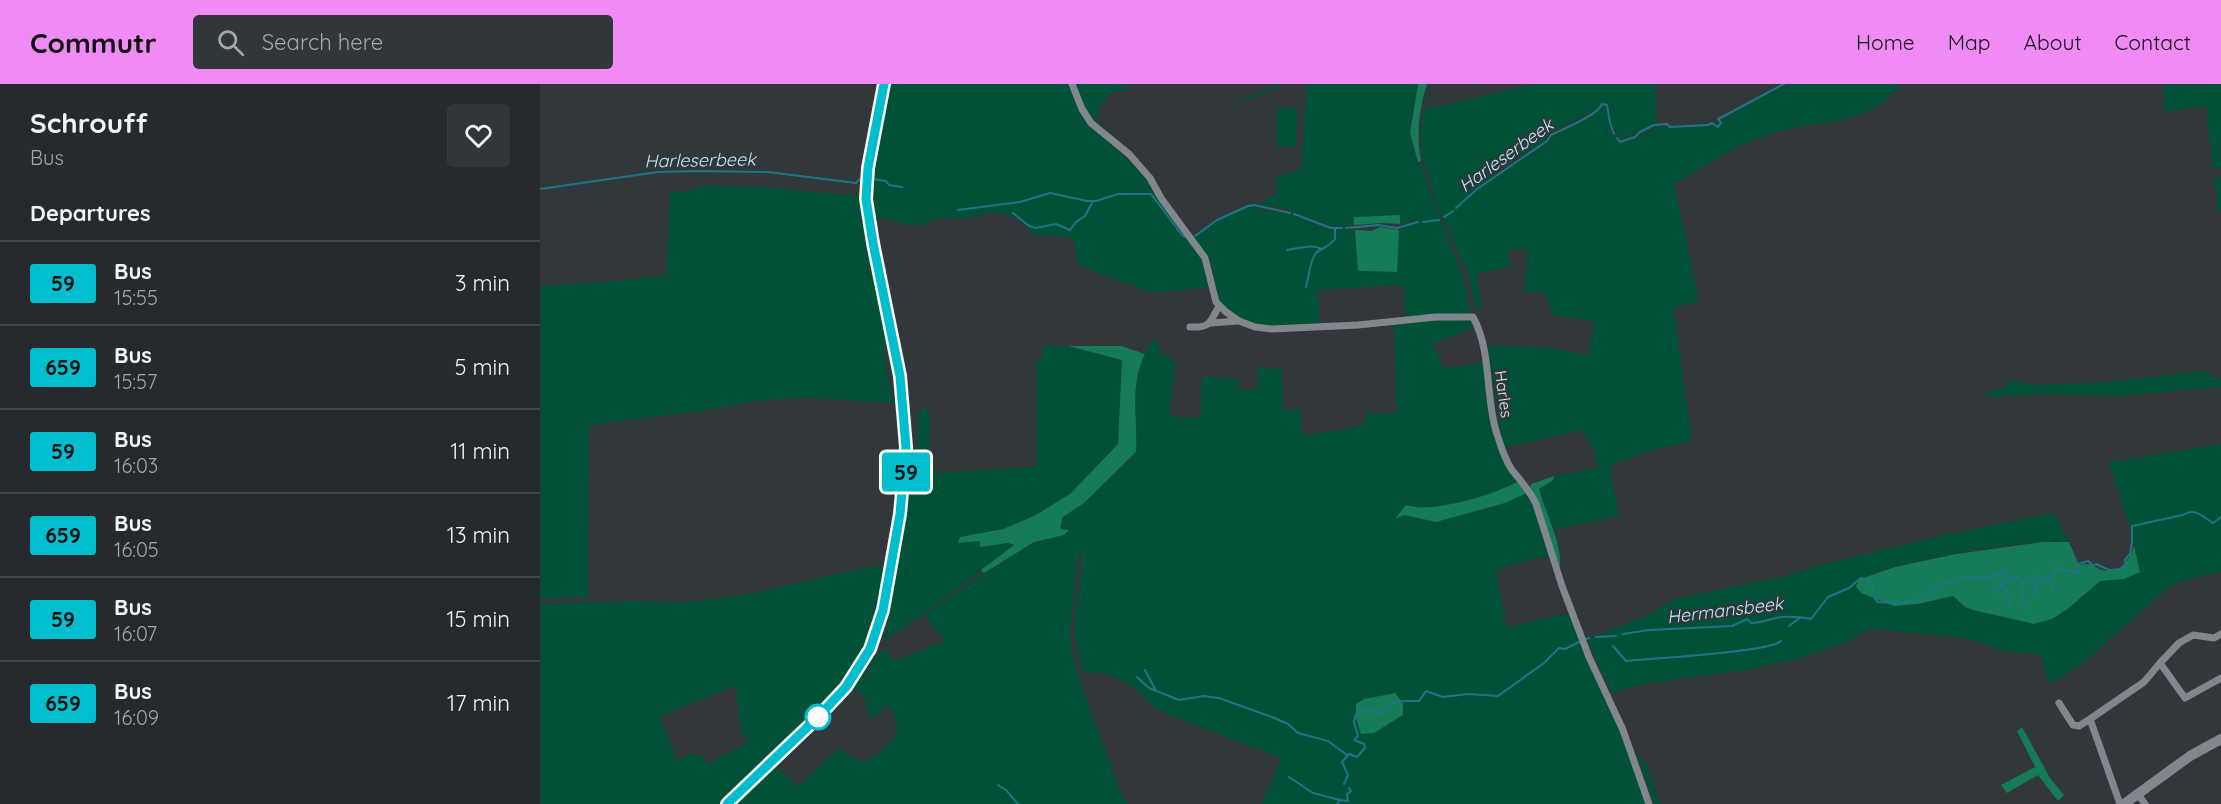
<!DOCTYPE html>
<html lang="en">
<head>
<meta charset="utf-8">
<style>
	body { margin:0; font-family:Quicksand,sans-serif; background:#323539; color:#f1f3f6; height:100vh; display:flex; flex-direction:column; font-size:22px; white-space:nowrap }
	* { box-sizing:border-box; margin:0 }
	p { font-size:20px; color:#a4a6aa }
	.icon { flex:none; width:33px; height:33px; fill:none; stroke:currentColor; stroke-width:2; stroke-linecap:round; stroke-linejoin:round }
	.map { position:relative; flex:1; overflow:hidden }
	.panel { display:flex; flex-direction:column; background:#26292d; width:540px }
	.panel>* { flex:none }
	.badge { padding:0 12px; border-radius:4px; font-size:21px; line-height:39px }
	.map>.badge { position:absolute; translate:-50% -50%; box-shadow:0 0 0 3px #fff }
	h2 { padding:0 30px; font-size:22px; line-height:54px }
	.round { display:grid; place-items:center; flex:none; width:63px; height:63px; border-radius:6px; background:#323539 }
	.headline { display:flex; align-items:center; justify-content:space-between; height:102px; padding:0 30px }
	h1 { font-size:28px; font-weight:800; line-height:45px }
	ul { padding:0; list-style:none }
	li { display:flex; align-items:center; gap:18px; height:84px; padding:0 30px; border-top:2px solid #424549 }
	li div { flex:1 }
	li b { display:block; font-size:22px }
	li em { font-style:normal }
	li .badge { min-width:66px; font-weight:700; text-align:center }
	header { display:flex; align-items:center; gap:36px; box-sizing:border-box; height:84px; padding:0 30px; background:#f08bf6; color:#111 }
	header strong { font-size:28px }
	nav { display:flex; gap:33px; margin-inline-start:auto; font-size:21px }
	.search { width:420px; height:54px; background:#323539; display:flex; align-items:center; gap:15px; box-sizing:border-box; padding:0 21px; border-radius:6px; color:#a4a6aa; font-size:22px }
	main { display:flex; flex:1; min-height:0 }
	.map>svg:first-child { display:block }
	.green { fill:#015138; fill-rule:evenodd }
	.forest { fill:#157b58 }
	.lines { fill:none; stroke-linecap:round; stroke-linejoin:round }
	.stream { stroke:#1d7688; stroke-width:2 }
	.street { stroke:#82878d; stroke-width:7 }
	.secondary { stroke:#82878d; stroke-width:10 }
	.line-casing { stroke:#fff; stroke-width:14 }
	.line { stroke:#00becd; stroke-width:9 }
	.stop-dot { fill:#fff; stroke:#00becd; stroke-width:3 }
	.labels { text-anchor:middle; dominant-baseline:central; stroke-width:4.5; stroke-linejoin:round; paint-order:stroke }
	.street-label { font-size:16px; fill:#e4e7ea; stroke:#32373c }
	.water-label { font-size:18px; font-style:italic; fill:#b9ebf7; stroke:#32373c }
</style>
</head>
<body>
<header>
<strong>Commutr</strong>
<div class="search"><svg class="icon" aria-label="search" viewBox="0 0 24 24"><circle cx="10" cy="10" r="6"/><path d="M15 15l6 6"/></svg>Search here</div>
<nav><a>Home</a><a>Map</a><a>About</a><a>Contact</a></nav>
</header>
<main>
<section class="panel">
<div class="headline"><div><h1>Schrouff</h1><p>Bus</p></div><a class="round"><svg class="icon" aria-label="heart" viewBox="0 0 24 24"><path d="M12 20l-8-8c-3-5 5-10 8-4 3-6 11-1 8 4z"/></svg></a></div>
<h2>Departures</h2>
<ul>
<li><span class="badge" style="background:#00becd;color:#111">59</span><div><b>Bus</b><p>15:55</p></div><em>3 min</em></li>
<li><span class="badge" style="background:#00becd;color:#111">659</span><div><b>Bus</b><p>15:57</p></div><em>5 min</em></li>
<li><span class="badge" style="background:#00becd;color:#111">59</span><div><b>Bus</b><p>16:03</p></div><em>11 min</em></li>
<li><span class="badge" style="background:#00becd;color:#111">659</span><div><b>Bus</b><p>16:05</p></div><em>13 min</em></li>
<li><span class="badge" style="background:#00becd;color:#111">59</span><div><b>Bus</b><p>16:07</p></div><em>15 min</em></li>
<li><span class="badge" style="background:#00becd;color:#111">659</span><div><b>Bus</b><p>16:09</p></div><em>17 min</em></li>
</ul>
</section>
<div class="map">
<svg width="1681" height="720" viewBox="0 0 1681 720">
	<rect width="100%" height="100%" fill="#32373c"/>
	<path class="green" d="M 351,0 L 531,0 L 560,50 L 602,89 L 663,177 L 669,203 L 612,209 L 538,181 L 533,154 L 493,150 L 480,136 L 457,128 L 422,135 L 400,133 L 381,141 L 371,141 L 334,132 L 333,93 Z
		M 534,0 L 591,0 L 565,14 L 554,36 L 592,68 L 562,46 L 546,29 Z
		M 738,0 L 745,0 L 691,22 C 699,15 726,6 738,0 Z
		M 767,0 L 878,0 L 870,38 L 870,53 L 923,193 L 930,230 L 934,243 L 893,260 L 902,283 L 919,283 L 943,278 L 949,324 L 976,394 L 977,398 C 952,412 920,419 892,424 C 872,427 877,419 858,433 L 864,431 L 896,438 L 965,419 L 989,408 L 1015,477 L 1004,472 L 956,486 L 966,543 L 1031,529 L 1091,667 L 1109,720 L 722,720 L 741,674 L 619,627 L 593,603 L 580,596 L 566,590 L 543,587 C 537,568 533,549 535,530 C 538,510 543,490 542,469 L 538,470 L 530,552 L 534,577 L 550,625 L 581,709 L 588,720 L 193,720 L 234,679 L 257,703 L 299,664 L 316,676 L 324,678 L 339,669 L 357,651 L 354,629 L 348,620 L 333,634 L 326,628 L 330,625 L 325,620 L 327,617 L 314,603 L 323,588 L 332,597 L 325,587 L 334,574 L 345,565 L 354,577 L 405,557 L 385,531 L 444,489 L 456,483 L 484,463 L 512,453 L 524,451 L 528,446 L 521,445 L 520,443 L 523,433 L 544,418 L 590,376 L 597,355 L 594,302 L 596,290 L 609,261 L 616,254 L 621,270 L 636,277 L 629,332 L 660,334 L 662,293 L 698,294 L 698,306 L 717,306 L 718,283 L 742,285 L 743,326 L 760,326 L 762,351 C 777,348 812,347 823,339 C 828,335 827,330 826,325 L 832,330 L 856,329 L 854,234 L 866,233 L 863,201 L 778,206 L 779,239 L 721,243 L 699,235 L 679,218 L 672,186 L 654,154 C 668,141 696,123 715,122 L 713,123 L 726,127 L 751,129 L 751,126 C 741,122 729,124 718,120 L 737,110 L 734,94 L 761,85 ZM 755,129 L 789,142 L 802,142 L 802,145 C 786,147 769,138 754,131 ZM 859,131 L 860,140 L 876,136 L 879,137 L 878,140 L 865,142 L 859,146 L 857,188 L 818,187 L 815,146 L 807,147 L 806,142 L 814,141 L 815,133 ZM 855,609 L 863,631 L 827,651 L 824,615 Z
		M 890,0 L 892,0 L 886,25 L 995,0 L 1116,0 L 1117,40 C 1108,42 1087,52 1082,57 L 1070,38 L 1073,51 L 1084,59 L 1118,42 L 1148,44 L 1174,40 L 1184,35 L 1215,15 L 1249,0 L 1361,0 C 1327,46 1275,34 1227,51 C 1196,61 1163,83 1134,100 L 1159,218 L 1133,223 L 1152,357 L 1105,368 L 1069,382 L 1079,432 L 1012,446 L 999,405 L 1012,397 L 1015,392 L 1058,384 L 1053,364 L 1042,346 L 963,364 L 947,261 L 1010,264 L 1048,271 L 1055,237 L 1013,231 L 1004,208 L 984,208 L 988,165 L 967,166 L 971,183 L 937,189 L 941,222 L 937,229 L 931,202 L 925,183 L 897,121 L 883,75 L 880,49 ZM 1062,18 L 1069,21 L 1070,36 L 1065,22 L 1011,54 L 1005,62 L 952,93 L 961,84 L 1004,58 L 1010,49 L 1056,25 Z
		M 1681,0 L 1681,83 L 1673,85 L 1666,21 L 1625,28 L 1624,1 Z
		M 737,23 L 757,24 L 756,63 L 737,62 Z
		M 1681,93 L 1681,127 L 1678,127 L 1674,94 Z
		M 163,101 L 223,103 L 319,112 L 345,243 L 345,275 L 354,319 L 272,314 L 232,315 L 155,328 L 49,341 L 48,513 L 0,515 L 0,202 L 78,197 L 126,191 L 130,109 L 154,106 Z
		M 503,262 L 528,262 L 582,276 L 578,360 L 530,410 L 494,432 L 463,445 L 420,453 L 440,457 L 440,462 L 468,459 L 474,461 L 388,527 L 344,557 L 363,457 L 370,390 L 376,384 L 379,325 L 389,325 L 390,389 L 496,383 L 496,278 L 501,278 Z
		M 1661,287 L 1667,287 L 1674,294 L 1681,293 L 1681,303 L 1574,312 L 1503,310 L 1444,313 L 1454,305 L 1464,305 L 1470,296 L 1496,301 L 1567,298 Z
		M 1681,360 L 1681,488 L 1644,496 L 1626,505 L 1547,576 L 1509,600 L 1501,571 L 1464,567 L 1433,556 L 1416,553 L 1330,545 L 1309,557 L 1261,574 L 1205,586 L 1102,600 L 1071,609 L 1047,555 L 1104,533 L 1134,515 L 1246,492 L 1268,484 L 1404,451 L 1514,429 L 1529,458 C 1464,457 1397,472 1335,488 L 1346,518 C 1365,527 1393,516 1413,512 L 1425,523 L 1433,526 L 1494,540 L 1512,535 L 1529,524 L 1560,497 L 1584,495 L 1594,462 L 1592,450 L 1569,378 Z
		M 333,482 L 348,484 L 345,508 L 321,587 L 186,720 L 0,720 L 0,520 L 88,517 L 147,518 L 209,510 ZM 195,602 L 201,647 L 209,658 L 167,680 L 164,673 L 150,670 L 137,676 L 119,632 Z
		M 1095,665 L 1108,683 L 1120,720 L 1114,720 Z"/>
	<path class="forest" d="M 878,0 L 887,0 C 879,25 876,51 881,77 L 878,78 L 870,49 Z
		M 860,131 L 860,140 L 842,139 L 814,141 L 814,133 Z
		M 840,143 L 859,146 L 857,188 L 818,187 L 815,146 L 832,147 Z
		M 528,262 L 581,262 L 605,270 C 589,302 598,334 596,368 L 544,419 L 523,433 L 520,443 L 521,445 L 529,446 L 524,451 L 494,458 L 444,489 L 441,486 L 474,461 L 468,459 L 440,463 L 440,457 L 418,459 L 420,453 L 463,445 L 494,432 L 530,410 L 578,360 L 582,276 Z
		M 1015,392 L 1012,397 L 999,405 C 1005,428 1022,459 1020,482 L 1015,477 L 989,408 L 965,419 L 896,438 L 864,431 L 855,435 L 866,421 C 891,430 953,411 977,398 L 989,408 L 991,400 Z
		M 1503,458 L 1529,458 L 1539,481 C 1548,478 1554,483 1562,486 C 1580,491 1589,477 1594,462 L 1600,488 L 1584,495 L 1560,497 L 1529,524 L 1512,535 L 1494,540 L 1433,526 L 1425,523 L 1413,512 L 1378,520 L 1354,522 L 1321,509 L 1316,502 L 1320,495 L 1355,483 L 1416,470 Z
		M 855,609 L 863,619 L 863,631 L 834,649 L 821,650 L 816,634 L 816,620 L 824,615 Z
		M 1482,643 L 1510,694 L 1524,711 L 1518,717 L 1498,691 L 1467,709 L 1461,701 L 1495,683 L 1477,647 Z"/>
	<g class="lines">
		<path class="stream" d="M 1077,54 L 1080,58 L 1095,53 L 1100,48 L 1114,41 L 1127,40 L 1130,43 L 1168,41 L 1172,39 L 1178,43 L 1181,39 L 1178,35 C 1200,24 1222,11 1244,0
			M 332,95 L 346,97 L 349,101 L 362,103
			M 0,105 L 118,88 L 159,87 L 228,88 L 316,99 L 320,95
			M 916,124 L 937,105 L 1007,57 L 1011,51 C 1025,44 1057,32 1062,20 L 1067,21 L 1070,39 L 1074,50
			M 418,126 L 480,118 L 510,109 L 547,117 L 556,117 L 578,110 L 611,110 L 642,151 L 646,153
			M 473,129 L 489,142 L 496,144 L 516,140 L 530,146 L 536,138 L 545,132 L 553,117
			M 754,130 L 791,144 L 802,144
			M 904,133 L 913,127
			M 883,138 L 899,136
			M 806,144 L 838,141 L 857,144 L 878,138
			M 655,152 L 677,136 L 708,122 L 714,121 L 750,129
			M 747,166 C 759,164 771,160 782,165
			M 766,203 C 769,193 770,175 776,169 C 782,163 787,165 795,155 L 795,144
			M 1510,493 L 1513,499 L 1511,506
			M 1483,497 L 1481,507 L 1485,525
			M 1462,499 L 1467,508 L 1470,522
			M 1453,508 L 1461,500
			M 1494,512 L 1495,503 L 1501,497
			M 1249,542 L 1261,533
			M 1083,550 L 1109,546 L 1192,542 L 1207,535 L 1211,539 C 1220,539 1228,536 1236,534 C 1248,531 1260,533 1271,535 L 1288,513 L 1309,504 L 1321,494 C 1335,498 1332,504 1335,515 L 1338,518 C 1349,519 1363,519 1373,517 C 1382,515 1387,508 1396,506 L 1402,499 L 1419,497 L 1425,493 C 1438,496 1452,494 1463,488 L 1466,491 L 1465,498 L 1477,493 L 1483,497 L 1495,492 L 1502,498 L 1514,490 L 1515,484 L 1539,489 L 1538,480 L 1548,477 L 1553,482 L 1556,480 L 1569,486 L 1583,485 L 1586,481 L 1585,476 L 1590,470 L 1592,458 L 1592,442 L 1643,431 C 1655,423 1663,433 1673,439 L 1681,433
			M 1056,553 L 1076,552
			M 1046,555 L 1049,554
			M 1073,562 L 1086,577 C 1108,575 1232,568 1241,557
			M 605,586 L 616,607
			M 597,593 L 609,604 L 639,616 L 664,612 L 679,614 L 732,633 L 748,640 L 758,649 L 788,657 L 807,671
			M 749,693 L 773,709 L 800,716
			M 804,700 L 808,691 L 802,678 L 809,670 L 817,673 L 825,664 L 824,660 L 814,656 L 818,652 L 814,638 L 816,630 L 827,625 L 842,630 C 846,615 866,617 879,617 L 886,607 L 903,613 L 928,610 L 958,612 L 1004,579 L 1019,564 L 1025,565 L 1039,558
			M 458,701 L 466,706 L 478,720
			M 797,720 L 800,716 L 808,717 L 807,710 L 811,707 L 809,704"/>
		<path class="street" d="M 532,0 L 542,25 L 551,39 L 589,70 L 610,94 L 621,114 L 665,174 L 676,218 L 686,228 L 699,237 L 715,243 L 732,245 L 818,241 L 896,233 L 933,233 C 952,268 945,310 956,347 C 960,360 964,374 972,386 C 981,397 990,407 996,420 L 1022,502 L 1049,573 L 1083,646 L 1109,720
			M 671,239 L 698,237
			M 650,243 C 671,244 670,238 679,222
			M 1620,579 L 1639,559 L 1653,551 L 1674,554 L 1681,550
			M 1519,619 L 1533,641 L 1539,642 L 1550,635 L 1580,720
			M 1550,635 L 1604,598 L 1620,579 L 1645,614 L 1681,594
			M 1598,710 L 1605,720"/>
		<path class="secondary" d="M 187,720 L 277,634 L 306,603 L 330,565 L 343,526 L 360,430 L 366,363 L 360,292 L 333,159 L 326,115 L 328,84 L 344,0
			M 1584,720 L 1650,672 L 1681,655"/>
	</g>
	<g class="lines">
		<g class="line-casing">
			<path id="line" d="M 187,720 L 277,634 L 306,603 L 330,565 L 343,526 L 360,430 L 366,363 L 360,292 L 333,159 L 326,115 L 328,84 L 344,0"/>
		</g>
		<use href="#line" class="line"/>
	</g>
	<circle class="stop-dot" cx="278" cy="633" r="12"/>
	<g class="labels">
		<g class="street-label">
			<text transform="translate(964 310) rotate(82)">Harles</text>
		</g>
		<g class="water-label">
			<text transform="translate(966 71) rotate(-36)">Harleserbeek</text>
			<text transform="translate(160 76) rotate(-1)">Harleserbeek</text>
			<text transform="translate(1185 526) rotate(-7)">Hermansbeek</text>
		</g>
	</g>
</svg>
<b class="badge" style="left:366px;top:388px;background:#00becd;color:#111">59</b>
</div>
</main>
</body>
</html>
